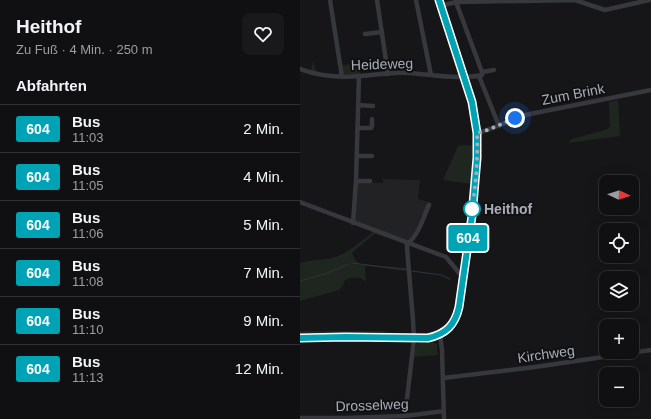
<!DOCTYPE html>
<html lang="de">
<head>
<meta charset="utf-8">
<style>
	body { margin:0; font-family:Helvetica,sans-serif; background:#19191b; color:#f1f3f6; height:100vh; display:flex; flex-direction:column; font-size:15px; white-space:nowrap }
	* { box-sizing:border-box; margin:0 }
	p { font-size:13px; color:#9c9d9f }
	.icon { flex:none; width:22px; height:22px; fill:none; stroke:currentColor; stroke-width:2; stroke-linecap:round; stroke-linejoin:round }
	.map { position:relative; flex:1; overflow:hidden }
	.drawer { display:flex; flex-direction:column; background:#101012; width:300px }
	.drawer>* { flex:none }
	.badge { padding:0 8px; border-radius:3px; font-size:14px; line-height:26px }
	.needle { width:26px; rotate:94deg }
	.tools { position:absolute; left:299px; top:175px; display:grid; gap:8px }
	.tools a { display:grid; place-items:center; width:40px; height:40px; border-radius:8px; background:#101012; box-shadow:0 4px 16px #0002,0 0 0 1px #303032; font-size:20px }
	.you { position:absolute; width:20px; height:20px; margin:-10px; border:3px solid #fff; border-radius:50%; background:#1a73e8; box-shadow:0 0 0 6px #1a73e833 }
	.map>.badge { position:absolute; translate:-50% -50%; box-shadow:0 0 0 2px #fff }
	h2 { padding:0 16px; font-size:15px; line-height:36px }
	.round { display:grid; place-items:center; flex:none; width:42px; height:42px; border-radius:8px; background:#19191b }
	.overview { display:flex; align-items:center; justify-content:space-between; height:68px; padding:0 16px }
	h1 { font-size:19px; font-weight:600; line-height:30px }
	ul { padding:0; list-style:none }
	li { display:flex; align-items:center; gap:12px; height:48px; padding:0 16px; border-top:1px solid #303032 }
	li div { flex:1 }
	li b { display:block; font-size:15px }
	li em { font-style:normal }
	li .badge { min-width:44px; font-weight:700; text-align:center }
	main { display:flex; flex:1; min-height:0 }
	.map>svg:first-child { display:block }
	.built { fill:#222225 }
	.green { fill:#1e261f; fill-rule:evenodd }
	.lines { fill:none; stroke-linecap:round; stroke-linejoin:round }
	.stream { stroke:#2c353c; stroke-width:1 }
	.minor { stroke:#37383d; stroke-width:4.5 }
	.major { stroke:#53555c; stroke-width:5.5 }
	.line-casing { stroke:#fff; stroke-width:9 }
	.line { stroke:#00a3b4; stroke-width:6 }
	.walk { stroke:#a8adb8; stroke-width:4; stroke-dasharray:0 7.2 }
	.stop-dot { fill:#fff; stroke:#00a3b4; stroke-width:2 }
	.labels { text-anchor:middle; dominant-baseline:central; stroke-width:4; stroke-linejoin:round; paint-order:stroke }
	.street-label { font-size:14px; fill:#a8adb8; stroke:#111113 }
	.stop-label { font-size:14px; font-weight:bold; fill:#a8adb8; stroke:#111113; text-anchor:start }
</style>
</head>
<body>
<main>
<section class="drawer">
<div class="overview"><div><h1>Heithof</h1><p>Zu Fuß · 4 Min. · 250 m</p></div><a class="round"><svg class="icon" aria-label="heart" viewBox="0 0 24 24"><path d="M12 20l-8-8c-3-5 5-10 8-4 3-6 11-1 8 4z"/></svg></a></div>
<h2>Abfahrten</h2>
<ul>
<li><span class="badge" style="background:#00a3b4;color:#fff">604</span><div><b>Bus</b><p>11:03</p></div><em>2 Min.</em></li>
<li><span class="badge" style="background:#00a3b4;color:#fff">604</span><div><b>Bus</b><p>11:05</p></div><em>4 Min.</em></li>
<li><span class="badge" style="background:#00a3b4;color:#fff">604</span><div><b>Bus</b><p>11:06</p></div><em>5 Min.</em></li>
<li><span class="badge" style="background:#00a3b4;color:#fff">604</span><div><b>Bus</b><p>11:08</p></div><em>7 Min.</em></li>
<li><span class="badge" style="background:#00a3b4;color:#fff">604</span><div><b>Bus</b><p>11:10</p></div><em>9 Min.</em></li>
<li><span class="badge" style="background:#00a3b4;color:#fff">604</span><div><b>Bus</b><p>11:13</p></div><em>12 Min.</em></li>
</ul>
</section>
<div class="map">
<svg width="351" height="419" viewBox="0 0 351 419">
	<rect width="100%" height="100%" fill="#161618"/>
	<path class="built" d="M 83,179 L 120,180 L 118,199 L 132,203 L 120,230 L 109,242 L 55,221 L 56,182 L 83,183 Z"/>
	<path class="green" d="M 13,61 L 16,72 L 42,75 L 58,74 L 44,74 L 43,73 L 42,65 L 58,64 L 60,74 L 55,221 L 109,242 L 112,284 L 107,270 L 66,266 L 65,268 L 66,282 C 61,276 51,277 45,280 L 43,285 L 39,290 L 0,301 L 0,263 C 12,259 26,261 38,256 C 50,251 61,241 72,233 L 72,231 L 50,219 L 52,218 L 53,215 L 57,80 L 56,78 L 0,71 L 0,66 L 11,71 ZM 74,234 L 76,234 L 102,243 L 105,245 L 107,268 L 60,264 L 55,260 L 52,253 Z
		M 318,100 L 320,136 L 268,143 L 272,139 L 308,129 L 310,126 L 309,102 Z
		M 162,145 L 175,146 L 172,184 L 143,180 L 158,146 Z
		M 0,331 L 85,331 L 96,334 L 112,335 L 112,343 L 0,341 Z
		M 132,342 L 137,344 L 137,352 L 138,355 L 113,357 L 117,343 Z"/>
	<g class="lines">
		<path class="stream" d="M 52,263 L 106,270
			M 112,271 L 141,275 L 150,279
			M 0,281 L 25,274 L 49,264"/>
		<path class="minor" d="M 30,0 L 42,77
			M 77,0 L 88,74
			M 116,0 L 131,75
			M 156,2 L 182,72
			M 140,6 L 156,2 L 275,0 L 305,10 L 349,0
			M 65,34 L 82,32
			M 0,69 C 20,76 39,78 60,76 C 76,75 92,72 109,73 C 125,74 141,77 157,77 C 166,77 174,77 182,75 L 182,72 L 194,70
			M 179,76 L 199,126
			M 58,105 L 73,106
			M 58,128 L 71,128 L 72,126 L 72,119
			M 177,133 C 194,129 209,120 225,115 L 351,90
			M 57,156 L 72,156
			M 56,181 L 70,181
			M 0,202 L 146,257 L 160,274 L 163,276
			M 53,223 L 56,181 L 59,76
			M 140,335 L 142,350 L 144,419
			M 143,378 L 235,367 L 351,350
			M 105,416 L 114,339 L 113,320 L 107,248 L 107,244 C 119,235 123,218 129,205
			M 0,418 L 45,418 L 105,416 L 144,411"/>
		<path class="major" d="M 0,338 L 45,337 L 128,338 C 146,334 155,325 159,307 L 172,216 L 177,158 L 177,133 L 172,102 L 139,0"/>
	</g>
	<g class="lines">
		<g class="line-casing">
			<path id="line" d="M 0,338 L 45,337 L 128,338 C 146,334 155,325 159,307 L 172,216 L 177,158 L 177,133 L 172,102 L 139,0"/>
		</g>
		<use href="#line" class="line"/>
		<path class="walk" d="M 172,209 C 176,184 178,158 177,133 L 188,130 L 215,118"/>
	</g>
	<circle class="stop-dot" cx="172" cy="209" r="8"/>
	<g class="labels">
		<g class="street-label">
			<text transform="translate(82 64) rotate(-2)">Heideweg</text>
			<text transform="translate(273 94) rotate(-11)">Zum Brink</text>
			<text transform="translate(246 354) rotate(-8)">Kirchweg</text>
			<text transform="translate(72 405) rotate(-2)">Drosselweg</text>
		</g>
		<g class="stop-label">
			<text x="184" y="209">Heithof</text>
		</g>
	</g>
</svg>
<div class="tools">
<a><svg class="needle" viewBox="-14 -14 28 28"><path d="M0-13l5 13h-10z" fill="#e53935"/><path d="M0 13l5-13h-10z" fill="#9c9d9f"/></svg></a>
<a><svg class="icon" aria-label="locate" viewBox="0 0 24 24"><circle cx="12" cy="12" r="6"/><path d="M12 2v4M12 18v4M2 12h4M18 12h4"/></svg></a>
<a><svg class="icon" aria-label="layers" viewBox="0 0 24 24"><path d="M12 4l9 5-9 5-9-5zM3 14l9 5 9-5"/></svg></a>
<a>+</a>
<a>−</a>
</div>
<div class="you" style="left:215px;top:118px"></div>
<b class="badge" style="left:168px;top:238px;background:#00a3b4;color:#fff">604</b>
</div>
</main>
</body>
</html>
